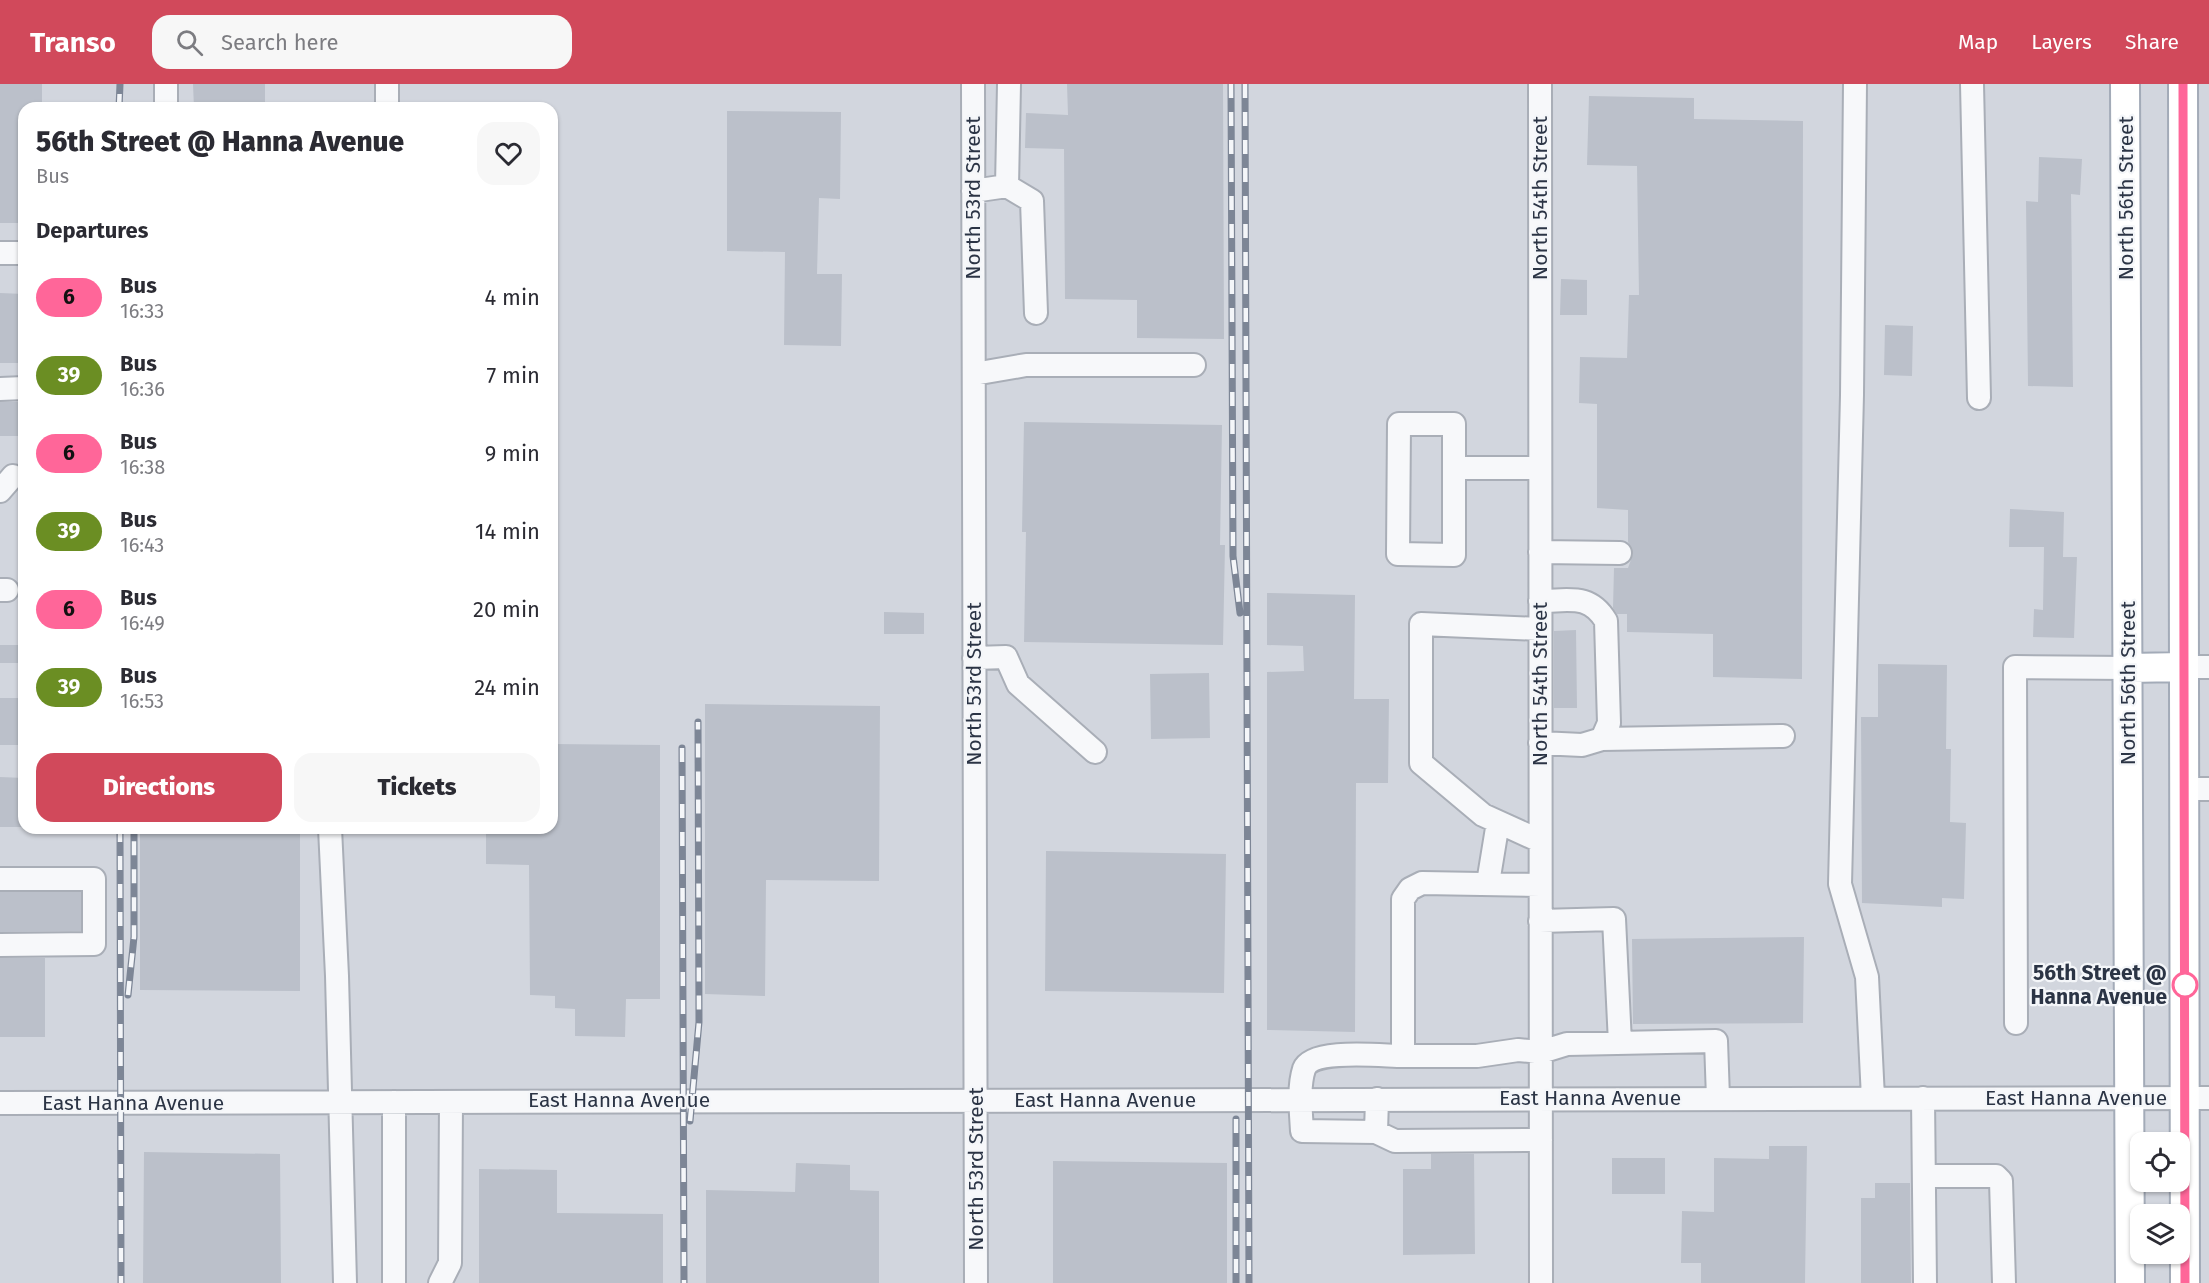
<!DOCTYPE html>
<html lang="en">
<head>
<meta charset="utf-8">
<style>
	body { margin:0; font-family:"Fira Sans",sans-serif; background:#f7f7f7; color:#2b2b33; height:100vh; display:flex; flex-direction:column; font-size:22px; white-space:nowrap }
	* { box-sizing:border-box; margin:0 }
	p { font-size:20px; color:#7c7c81 }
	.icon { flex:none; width:33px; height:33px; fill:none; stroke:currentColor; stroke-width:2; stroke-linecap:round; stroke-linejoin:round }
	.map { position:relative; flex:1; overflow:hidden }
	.drawer { position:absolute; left:18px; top:18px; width:540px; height:732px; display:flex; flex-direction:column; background:#fff; border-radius:18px; box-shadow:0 2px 4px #0004 }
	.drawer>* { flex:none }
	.badge { padding:0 12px; border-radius:20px; font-size:21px; line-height:39px }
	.buttons { position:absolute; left:2130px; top:1048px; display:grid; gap:12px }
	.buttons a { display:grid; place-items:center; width:60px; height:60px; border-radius:12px; background:#fff; box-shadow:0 2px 4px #0004; font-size:30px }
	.map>.badge { position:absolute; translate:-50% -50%; box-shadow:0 0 0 3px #fff }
	h2 { padding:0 18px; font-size:22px; line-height:54px }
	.round { display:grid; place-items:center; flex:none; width:63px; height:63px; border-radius:18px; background:#f7f7f7 }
	.head { display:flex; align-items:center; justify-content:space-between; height:102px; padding:0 18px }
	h1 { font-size:28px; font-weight:800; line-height:45px }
	.action { display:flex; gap:12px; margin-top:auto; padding:12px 18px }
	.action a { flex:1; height:69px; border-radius:18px; background:#d1495b; color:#fff; font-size:24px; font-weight:800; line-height:69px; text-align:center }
	.action a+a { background:#f7f7f7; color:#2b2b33 }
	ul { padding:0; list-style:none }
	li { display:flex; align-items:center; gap:18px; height:78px; padding:0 18px }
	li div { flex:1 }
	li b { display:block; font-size:22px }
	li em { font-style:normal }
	li .badge { min-width:66px; font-weight:700; text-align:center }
	header { display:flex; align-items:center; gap:36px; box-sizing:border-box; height:84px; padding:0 30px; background:#d1495b; color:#fff }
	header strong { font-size:28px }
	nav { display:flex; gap:33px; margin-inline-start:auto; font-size:21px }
	.search { width:420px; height:54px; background:#f7f7f7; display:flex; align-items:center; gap:15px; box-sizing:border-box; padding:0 21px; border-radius:18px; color:#7c7c81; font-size:22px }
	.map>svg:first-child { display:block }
	.built { fill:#d2d6de; fill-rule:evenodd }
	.building { fill:#bbc0ca }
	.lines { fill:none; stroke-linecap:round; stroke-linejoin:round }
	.minor-casing { stroke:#a9aeb7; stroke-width:26 }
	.major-casing { stroke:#a3abb8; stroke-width:32 }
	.minor { stroke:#f7f8fa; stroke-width:22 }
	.major { stroke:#fff; stroke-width:28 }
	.rail-casing { stroke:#7d8696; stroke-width:7 }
	.rail { stroke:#f4f6f9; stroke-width:4.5; stroke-dasharray:14; stroke-linecap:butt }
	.line-casing { stroke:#fff; stroke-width:14 }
	.line { stroke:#f69; stroke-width:9 }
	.stop-dot { fill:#fff; stroke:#f69; stroke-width:3 }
	.labels { text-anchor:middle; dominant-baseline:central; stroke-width:4.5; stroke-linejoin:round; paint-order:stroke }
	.street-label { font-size:21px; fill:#2b3445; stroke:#f4f6f9 }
	.stop-label { font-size:21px; font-weight:bold; fill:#2b3445; stroke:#f4f6f9; text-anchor:end }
</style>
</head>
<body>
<header>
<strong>Transo</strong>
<div class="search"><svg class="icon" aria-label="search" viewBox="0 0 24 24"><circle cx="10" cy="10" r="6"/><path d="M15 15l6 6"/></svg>Search here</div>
<nav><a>Map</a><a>Layers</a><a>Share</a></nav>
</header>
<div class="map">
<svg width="2209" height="1199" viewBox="0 0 2209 1199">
	<rect width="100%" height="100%" fill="#e4e7ec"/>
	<path class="built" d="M 0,0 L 2209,0 L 2209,1199 L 0,1199 ZM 24,24 L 552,24 L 552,744 L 24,744 ZM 2140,1059 L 2180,1059 L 2180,1098 L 2140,1098 ZM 2140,1131 L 2180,1131 L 2180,1170 L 2140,1170 Z"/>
	<path class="building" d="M 0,0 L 42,0 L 42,24 L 24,24 L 24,139 L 0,139 Z
		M 193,0 L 265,0 L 265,24 L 194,24 Z
		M 1067,0 L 1223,0 L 1224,255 L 1137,254 L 1137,216 L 1065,215 L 1064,65 L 1025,64 L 1026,29 L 1068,31 Z
		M 1589,12 L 1694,14 L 1694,35 L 1803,37 L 1802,595 L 1713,593 L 1713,550 L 1627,548 L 1627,530 L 1617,530 L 1613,524 L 1614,484 L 1628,484 L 1633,470 L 1628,458 L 1628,426 L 1597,424 L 1597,320 L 1579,319 L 1580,273 L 1627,274 L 1629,211 L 1639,211 L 1637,82 L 1587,81 Z
		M 727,27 L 841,28 L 840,115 L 819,114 L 817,190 L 842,190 L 841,262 L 784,261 L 785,168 L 727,167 Z
		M 2039,73 L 2082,75 L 2080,111 L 2071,110 L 2073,303 L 2028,302 L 2026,117 L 2038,118 Z
		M 1561,195 L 1587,196 L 1587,231 L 1560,231 Z
		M 0,209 L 24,210 L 24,279 L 0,279 Z
		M 1885,241 L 1913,242 L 1912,292 L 1884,291 Z
		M 0,318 L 24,318 L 24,352 L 0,352 Z
		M 1024,338 L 1222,341 L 1220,461 L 1225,461 L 1223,561 L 1024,558 L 1026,448 L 1022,448 Z
		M 2010,425 L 2064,428 L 2063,473 L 2077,473 L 2074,554 L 2033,553 L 2034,525 L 2043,526 L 2044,463 L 2009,463 Z
		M 1267,509 L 1355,511 L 1354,615 L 1389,615 L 1388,699 L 1356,699 L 1355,948 L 1267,946 L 1267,588 L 1304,587 L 1303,562 L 1267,561 Z
		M 884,528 L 924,529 L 924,550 L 884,550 Z
		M 1576,546 L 1577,624 L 1554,624 L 1554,547 Z
		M 0,561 L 24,561 L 24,579 L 0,579 Z
		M 1878,580 L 1947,581 L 1946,665 L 1951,665 L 1950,738 L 1966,739 L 1964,815 L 1942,814 L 1942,823 L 1862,819 L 1861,633 L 1878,633 Z
		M 1209,589 L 1210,654 L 1151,655 L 1150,590 Z
		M 0,614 L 24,614 L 24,661 L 0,661 Z
		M 705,620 L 880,622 L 879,797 L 766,796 L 765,912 L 705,910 Z
		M 552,660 L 660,661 L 660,915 L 626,915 L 625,953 L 575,952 L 575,925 L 555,924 L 555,912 L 530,911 L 529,781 L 486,780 L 486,744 L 552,744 Z
		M 0,693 L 24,694 L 24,743 L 0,743 Z
		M 140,744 L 300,744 L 300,907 L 140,906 Z
		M 1046,767 L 1226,770 L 1224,909 L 1045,907 Z
		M 0,808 L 81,808 L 81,847 L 0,848 Z
		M 1804,853 L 1803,939 L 1633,940 L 1632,855 Z
		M 0,874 L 45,874 L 45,953 L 0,953 Z
		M 1769,1062 L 1807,1062 L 1805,1199 L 1701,1199 L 1701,1179 L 1681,1179 L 1682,1127 L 1714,1128 L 1714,1074 L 1769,1075 Z
		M 144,1068 L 280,1070 L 281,1199 L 143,1199 Z
		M 1431,1070 L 1474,1070 L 1475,1170 L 1403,1171 L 1403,1085 L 1431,1085 Z
		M 1612,1074 L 1665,1074 L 1665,1110 L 1612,1110 Z
		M 1053,1077 L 1227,1079 L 1227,1199 L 1053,1199 Z
		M 796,1079 L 850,1081 L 850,1106 L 879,1107 L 879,1199 L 706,1199 L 706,1106 L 795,1108 Z
		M 479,1085 L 557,1086 L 557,1129 L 663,1130 L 663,1199 L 479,1199 Z
		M 1875,1099 L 1910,1099 L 1911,1199 L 1861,1199 L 1861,1114 L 1875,1114 Z"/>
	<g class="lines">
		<g class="minor-casing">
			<path id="minor" d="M 166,0 L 166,24
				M 973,0 L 976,1199
				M 1540,0 L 1541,1199
				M 1855,0 L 1852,311 L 1840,800 L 1867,893 L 1873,1014
				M 1972,0 L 1979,314
				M 387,24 L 387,0
				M 1007,102 L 1032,117 L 1036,229
				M 973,107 L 1007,102 L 1009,0
				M 0,169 L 24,169
				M 974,290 L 1026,281 L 1194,281
				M 0,305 L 24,304
				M 1399,340 L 1454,340 L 1454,471 L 1398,470 Z
				M 1454,384 L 1540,384
				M 0,407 L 13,392
				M 1540,468 L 1620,469
				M 0,506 L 7,506
				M 1540,517 C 1569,517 1589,509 1606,537 L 1609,639 L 1602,655 L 1582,661 L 1540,659
				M 1540,545 L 1421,540 L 1421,679 L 1483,731 L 1540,757
				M 974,574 L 1006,573 L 1018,600 L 1095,668
				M 2184,583 L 2209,583
				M 1602,655 L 1783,652
				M 2184,705 L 2209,705
				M 330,744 L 337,892 L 345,1199
				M 0,795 L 94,795 L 94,860 L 0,861
				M 1488,799 L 1498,738
				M 1540,801 L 1422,799 L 1410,805 L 1403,815 L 1403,972 L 1477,972 L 1518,966 L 1541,968 L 1567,960 L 1716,957 L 1718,1014
				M 1540,837 L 1614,835 L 1620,959
				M 2016,939 L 2015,583 L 2128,584
				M 1923,1014 L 1925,1199
				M 1377,1015 L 1376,1048 L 1395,1057 L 1541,1056
				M 394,1018 L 394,1199
				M 0,1019 L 2209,1014
				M 1376,1048 L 1302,1047 C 1301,1028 1298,1004 1304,985 C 1312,964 1382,972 1403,972
				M 1924,1092 L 1996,1092 L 2001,1097 L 2004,1199
				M 440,1199 L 450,1179 L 451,1018"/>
		</g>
		<g class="major-casing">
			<path id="major" d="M 2125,0 L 2130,1199
				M 2183,0 L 2185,1199
				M 2128,584 L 2184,583"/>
		</g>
		<use href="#minor" class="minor"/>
		<use href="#major" class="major"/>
		<g class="rail-casing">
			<path id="rail" d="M 1231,0 L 1233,472 L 1240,529
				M 1245,0 L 1249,1199
				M 119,24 L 120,0
				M 682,664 L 684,1199
				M 120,744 L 121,1199
				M 128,911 L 134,853 L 134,744
				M 1236,1035 L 1236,1199
				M 690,1037 L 699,938 L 698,638"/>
		</g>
		<use href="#rail" class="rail"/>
	</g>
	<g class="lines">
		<g class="line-casing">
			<path id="line" d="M 2183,0 L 2185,1199"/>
		</g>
		<use href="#line" class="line"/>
	</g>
	<circle class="stop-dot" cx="2185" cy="901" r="12"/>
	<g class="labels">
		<g class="street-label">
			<text transform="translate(973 114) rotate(-90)">North 53rd Street</text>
			<text transform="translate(1540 114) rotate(-90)">North 54th Street</text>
			<text transform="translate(2126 114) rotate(-90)">North 56th Street</text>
			<text transform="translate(2128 599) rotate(-90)">North 56th Street</text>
			<text transform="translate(974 600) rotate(-90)">North 53rd Street</text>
			<text transform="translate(1540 600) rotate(-90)">North 54th Street</text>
			<text x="1590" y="1014">East Hanna Avenue</text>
			<text x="2076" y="1014">East Hanna Avenue</text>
			<text x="619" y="1016">East Hanna Avenue</text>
			<text x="1105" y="1016">East Hanna Avenue</text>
			<text x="133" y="1019">East Hanna Avenue</text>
			<text transform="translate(976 1085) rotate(-90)">North 53rd Street</text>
		</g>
		<g class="stop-label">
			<text x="2167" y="889">56th Street @<tspan x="2167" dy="24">Hanna Avenue</tspan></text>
		</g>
	</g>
</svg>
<div class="buttons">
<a><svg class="icon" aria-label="locate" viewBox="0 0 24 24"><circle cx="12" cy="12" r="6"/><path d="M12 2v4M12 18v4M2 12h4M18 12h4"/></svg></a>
<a><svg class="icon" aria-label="layers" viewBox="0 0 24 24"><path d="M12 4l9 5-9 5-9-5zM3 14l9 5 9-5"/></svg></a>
</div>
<section class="drawer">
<div class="head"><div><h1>56th Street @ Hanna Avenue</h1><p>Bus</p></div><a class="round"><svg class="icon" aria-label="heart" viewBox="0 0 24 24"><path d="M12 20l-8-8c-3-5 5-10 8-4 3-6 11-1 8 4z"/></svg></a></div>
<h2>Departures</h2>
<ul>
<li><span class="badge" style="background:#f69;color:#111">6</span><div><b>Bus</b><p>16:33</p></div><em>4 min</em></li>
<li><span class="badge" style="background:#6b8e23;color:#fff">39</span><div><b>Bus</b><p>16:36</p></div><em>7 min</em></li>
<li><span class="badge" style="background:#f69;color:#111">6</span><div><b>Bus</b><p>16:38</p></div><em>9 min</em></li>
<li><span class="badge" style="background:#6b8e23;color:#fff">39</span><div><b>Bus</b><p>16:43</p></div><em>14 min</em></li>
<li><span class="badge" style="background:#f69;color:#111">6</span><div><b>Bus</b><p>16:49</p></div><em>20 min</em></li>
<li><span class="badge" style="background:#6b8e23;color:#fff">39</span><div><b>Bus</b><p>16:53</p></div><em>24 min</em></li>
</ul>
<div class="action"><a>Directions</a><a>Tickets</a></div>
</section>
</div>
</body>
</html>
